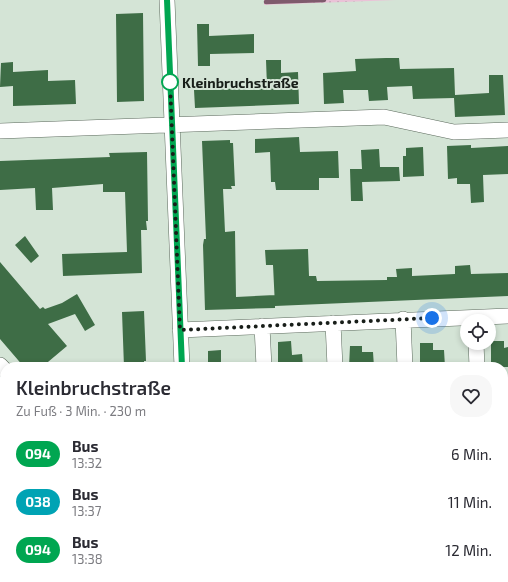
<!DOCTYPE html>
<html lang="de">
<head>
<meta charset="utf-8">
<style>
	body { margin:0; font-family:"Exo 2",sans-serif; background:#f7f7f7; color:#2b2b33; height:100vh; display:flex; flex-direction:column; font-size:15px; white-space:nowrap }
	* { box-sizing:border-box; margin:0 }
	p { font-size:13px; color:#7c7c81 }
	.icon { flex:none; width:22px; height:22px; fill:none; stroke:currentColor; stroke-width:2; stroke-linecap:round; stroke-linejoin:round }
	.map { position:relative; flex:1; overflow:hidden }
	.details { position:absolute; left:0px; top:362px; width:508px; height:220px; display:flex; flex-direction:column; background:#fff; border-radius:16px 16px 0 0; box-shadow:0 2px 6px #0003 }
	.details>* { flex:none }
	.badge { padding:0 8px; border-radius:13px; font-size:14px; line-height:26px }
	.tools { position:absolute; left:460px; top:314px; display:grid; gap:8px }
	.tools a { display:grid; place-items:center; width:36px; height:36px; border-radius:50%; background:#fff; box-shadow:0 2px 6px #0003; font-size:20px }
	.you { position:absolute; width:20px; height:20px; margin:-10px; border:3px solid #fff; border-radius:50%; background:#1a73e8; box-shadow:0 0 0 6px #1a73e833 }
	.map>.badge { position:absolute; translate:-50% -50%; box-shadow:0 0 0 2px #fff }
	.round { display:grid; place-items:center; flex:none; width:42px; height:42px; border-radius:16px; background:#f7f7f7 }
	.headline { display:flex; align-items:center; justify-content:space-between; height:68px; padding:0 16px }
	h1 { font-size:19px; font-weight:600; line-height:30px }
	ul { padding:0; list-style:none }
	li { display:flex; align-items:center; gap:12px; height:48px; padding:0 16px }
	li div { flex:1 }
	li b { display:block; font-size:15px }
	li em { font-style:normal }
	li .badge { min-width:44px; font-weight:700; text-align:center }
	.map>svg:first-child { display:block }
	.grass { fill:url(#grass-dots) }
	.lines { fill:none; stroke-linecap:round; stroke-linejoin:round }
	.stream { stroke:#7f5a6d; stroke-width:4.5 }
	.building { fill:#3e6d46 }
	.street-casing { stroke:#5c6a5d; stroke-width:16 }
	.street { stroke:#fff; stroke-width:15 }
	.line-casing { stroke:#fff; stroke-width:9 }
	.line { stroke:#00a651; stroke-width:6 }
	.walk { stroke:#181e19; stroke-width:4; stroke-dasharray:0 7.2 }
	.stop-dot { fill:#fff; stroke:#00a651; stroke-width:2 }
	.labels { text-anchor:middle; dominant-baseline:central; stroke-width:4; stroke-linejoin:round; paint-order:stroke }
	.stop-label { font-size:14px; font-weight:bold; fill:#181e19; stroke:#d4e4d6; text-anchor:start }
</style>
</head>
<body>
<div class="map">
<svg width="508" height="582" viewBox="0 0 508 582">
	<defs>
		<pattern id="grass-dots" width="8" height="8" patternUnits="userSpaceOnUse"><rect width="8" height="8" fill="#eac2d7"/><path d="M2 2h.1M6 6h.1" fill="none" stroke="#c8a6b8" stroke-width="1.8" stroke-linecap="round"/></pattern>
	</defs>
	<rect width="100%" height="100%" fill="#d4e4d6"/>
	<path class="grass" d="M 264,0 L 396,0 L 264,5 Z
		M 150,577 L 185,577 L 185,582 L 149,582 Z"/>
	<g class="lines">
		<path class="stream" d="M 266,2 L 324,0"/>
	</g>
	<path class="building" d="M 143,13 L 144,101 L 117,102 L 116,14 Z
		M 197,24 L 209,24 L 209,36 L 254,34 L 254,53 L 210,54 L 210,66 L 198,66 Z
		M 386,58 L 399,58 L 400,69 L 454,68 L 455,95 L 489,93 L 489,75 L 503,75 L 505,115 L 455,117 L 454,98 L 413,99 L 412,86 L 387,87 L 388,100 L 369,101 L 368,90 L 343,90 L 344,103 L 324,104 L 323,73 L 356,71 L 355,59 Z
		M 266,60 L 281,60 L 281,73 L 298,72 L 299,104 L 195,108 L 194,90 L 267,87 Z
		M 13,62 L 13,72 L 48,70 L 48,81 L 75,80 L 76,104 L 13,106 L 13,86 L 0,87 L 1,63 Z
		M 299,137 L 300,152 L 338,151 L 339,178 L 319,178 L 319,190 L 276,190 L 275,182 L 271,182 L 270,152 L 255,153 L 255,139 Z
		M 230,140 L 230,143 L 233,143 L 235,186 L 231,186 L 232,189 L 223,189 L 224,210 L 225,232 L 235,231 L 236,297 L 275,295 L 275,308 L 205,310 L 203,245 L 204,239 L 206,239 L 202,141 Z
		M 471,145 L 471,148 L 508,146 L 508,174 L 483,175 L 484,202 L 471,203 L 470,184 L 457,184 L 457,178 L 448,179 L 447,146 Z
		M 423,147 L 424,176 L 403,177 L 403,156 L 406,156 L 406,148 Z
		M 379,149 L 380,167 L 399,167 L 400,181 L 362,182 L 363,201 L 351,201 L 350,169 L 362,169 L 361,150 Z
		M 147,152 L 148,221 L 146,221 L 147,230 L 141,230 L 142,273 L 63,276 L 62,254 L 127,252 L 125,192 L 103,192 L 103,184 L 52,188 L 53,210 L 36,210 L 35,188 L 0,190 L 0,161 L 110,157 L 109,153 Z
		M 25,236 L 39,256 L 31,263 L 15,245 Z
		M 308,249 L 309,276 L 316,276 L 317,281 L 387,280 L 387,277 L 397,277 L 396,269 L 412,268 L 412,276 L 455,274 L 455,266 L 470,265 L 471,274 L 508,273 L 508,296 L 275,306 L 273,265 L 266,265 L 265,250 Z
		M 0,262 L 40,309 L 43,307 L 45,309 L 62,303 L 77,294 L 95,325 L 85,331 L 75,314 L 48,324 L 67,346 L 42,367 L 24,367 L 0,339 Z
		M 144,311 L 146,361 L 144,361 L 144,367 L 124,367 L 122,312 Z
		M 291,341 L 292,355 L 302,354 L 303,367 L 278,367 L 278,342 Z
		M 491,341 L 504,341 L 504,348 L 508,347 L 508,367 L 491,367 Z
		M 420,343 L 433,343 L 433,350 L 444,350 L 445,367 L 420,367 Z
		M 350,346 L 362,346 L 362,352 L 373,352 L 374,367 L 349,367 Z
		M 221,350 L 221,367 L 208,367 L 208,351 Z"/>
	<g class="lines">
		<g class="street-casing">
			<path id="street" d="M 167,0 L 182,367
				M 0,131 L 384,117 L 454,132 L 508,130
				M 403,319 L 405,367
				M 333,323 L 335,367
				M 262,326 L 264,367
				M 180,330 L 508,316
				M 476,343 L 477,367
				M 0,365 L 5,370
				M 431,577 L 456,582
				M 40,578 L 55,582
				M 138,582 L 139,577
				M 193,582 L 193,577"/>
		</g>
		<use href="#street" class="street"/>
	</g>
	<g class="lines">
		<g class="line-casing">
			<path id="line" d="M 167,0 L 182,367"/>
		</g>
		<use href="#line" class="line"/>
		<path class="walk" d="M 170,82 L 180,330 L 432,318"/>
	</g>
	<circle class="stop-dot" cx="170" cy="82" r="8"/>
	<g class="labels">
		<g class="stop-label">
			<text x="182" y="82">Kleinbruchstraße</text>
		</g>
	</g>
</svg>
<div class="tools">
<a><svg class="icon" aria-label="locate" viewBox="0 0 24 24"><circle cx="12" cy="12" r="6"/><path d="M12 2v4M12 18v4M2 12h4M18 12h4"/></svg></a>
</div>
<div class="you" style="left:432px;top:318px"></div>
<section class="details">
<div class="headline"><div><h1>Kleinbruchstraße</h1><p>Zu Fuß · 3 Min. · 230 m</p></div><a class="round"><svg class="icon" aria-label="heart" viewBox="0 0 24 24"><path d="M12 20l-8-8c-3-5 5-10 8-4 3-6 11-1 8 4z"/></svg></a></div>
<ul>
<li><span class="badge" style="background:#00a651;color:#fff">094</span><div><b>Bus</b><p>13:32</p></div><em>6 Min.</em></li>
<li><span class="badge" style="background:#00a3b4;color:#fff">038</span><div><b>Bus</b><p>13:37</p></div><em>11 Min.</em></li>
<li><span class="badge" style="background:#00a651;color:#fff">094</span><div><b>Bus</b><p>13:38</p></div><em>12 Min.</em></li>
</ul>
</section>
</div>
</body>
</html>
